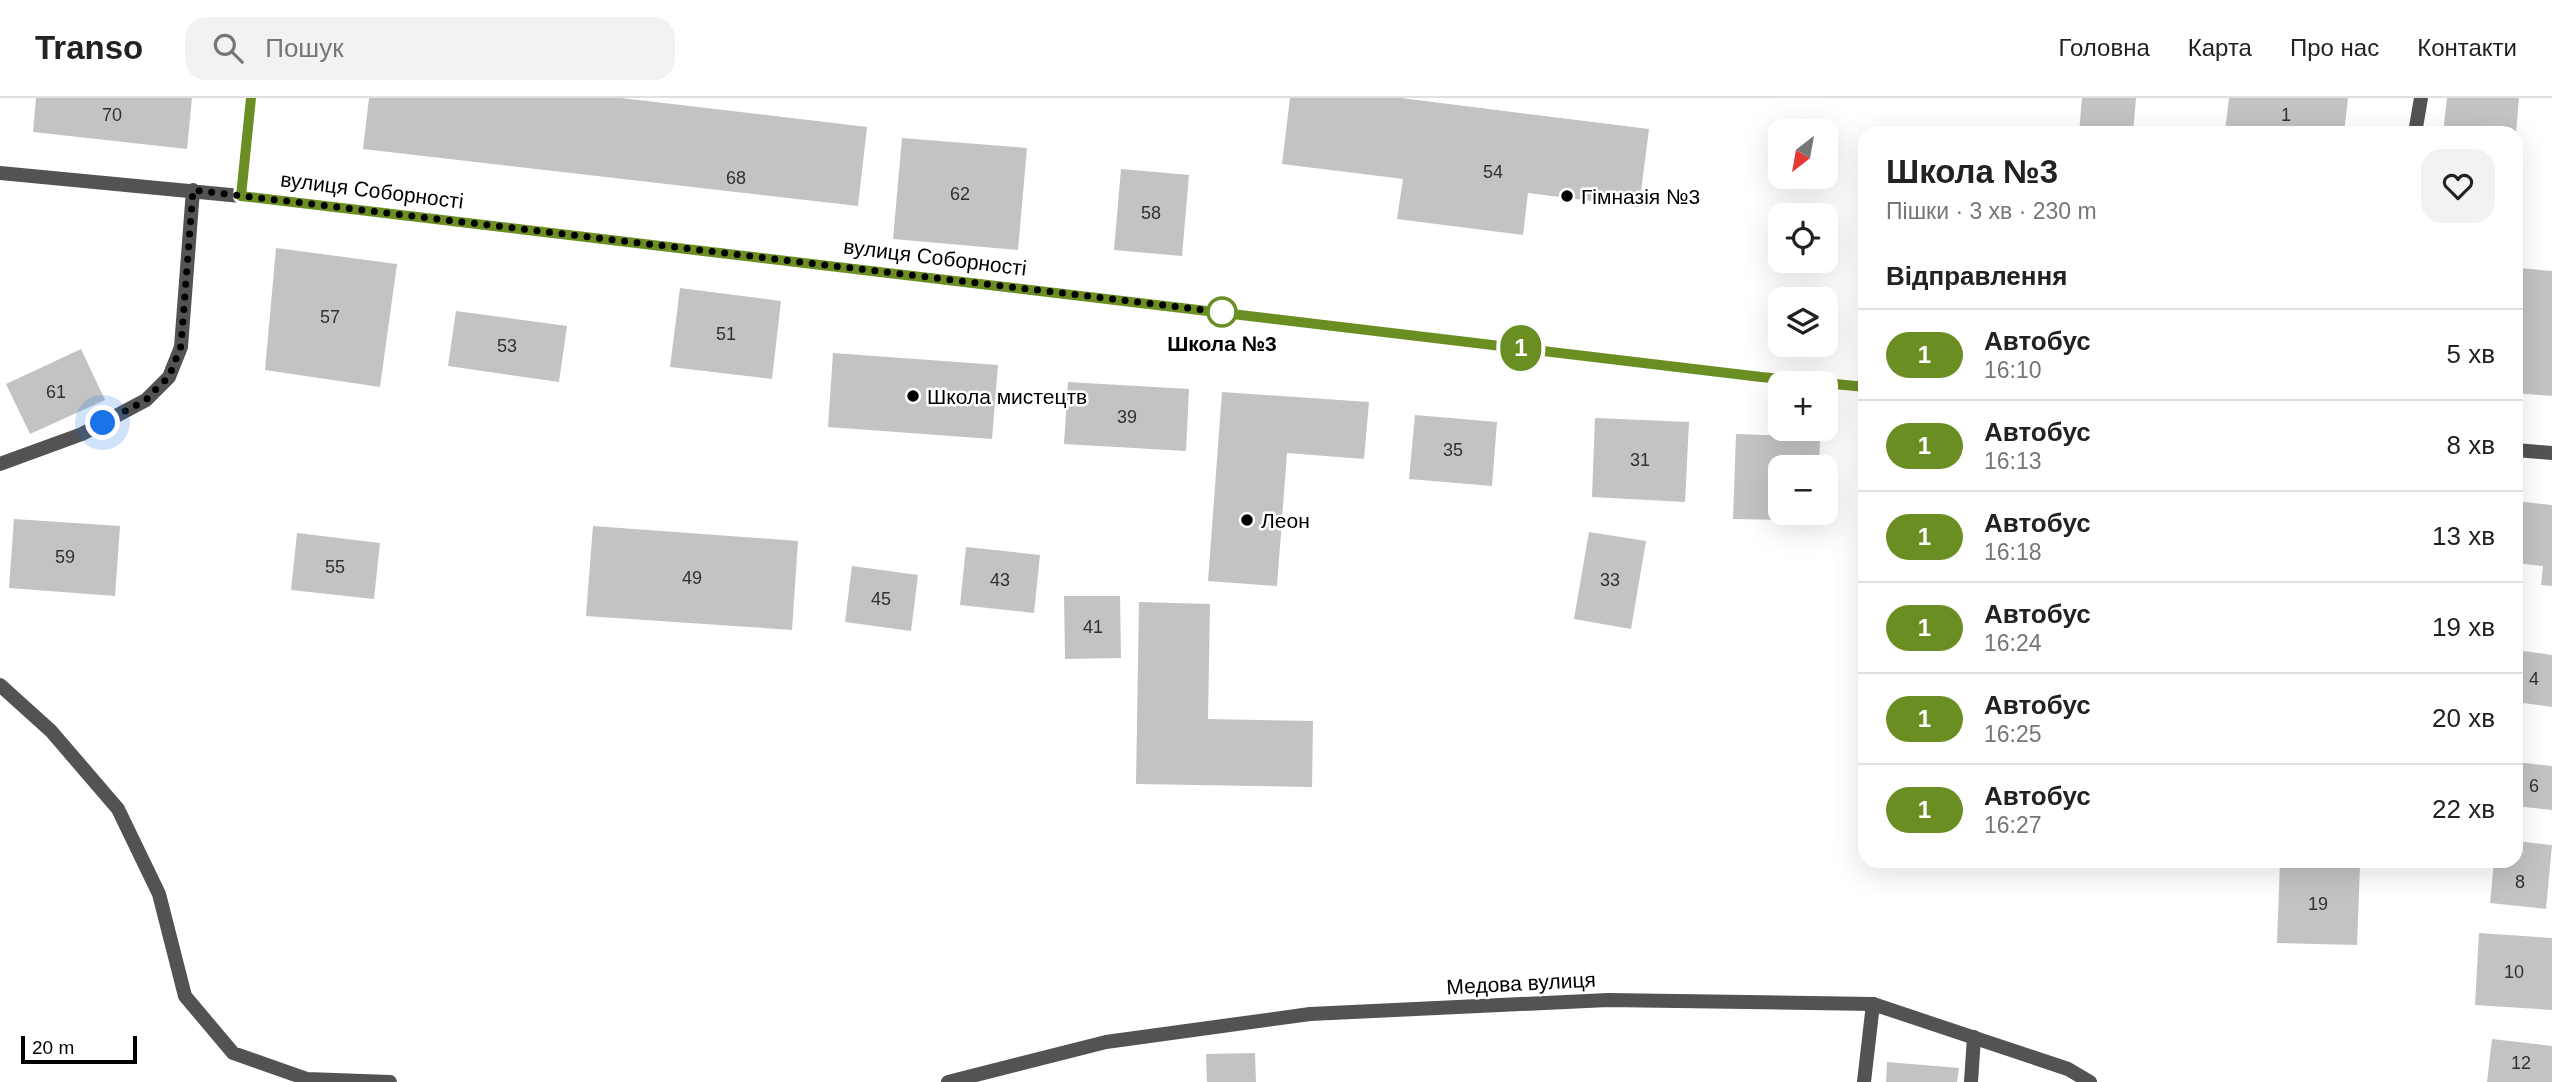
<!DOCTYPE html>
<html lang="uk">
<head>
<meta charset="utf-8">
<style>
	body { margin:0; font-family:Arial,sans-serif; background:#f2f2f2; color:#222; height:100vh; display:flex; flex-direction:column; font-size:26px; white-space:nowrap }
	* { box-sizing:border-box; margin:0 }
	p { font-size:23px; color:#767676 }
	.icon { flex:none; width:38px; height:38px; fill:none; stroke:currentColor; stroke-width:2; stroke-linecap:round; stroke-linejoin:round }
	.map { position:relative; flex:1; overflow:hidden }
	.panel { position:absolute; left:1858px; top:28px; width:665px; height:742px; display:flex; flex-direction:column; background:#fff; border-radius:21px; box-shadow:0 7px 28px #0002 }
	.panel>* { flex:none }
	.badge { padding:0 14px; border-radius:23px; font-size:24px; line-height:46px }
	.needle { width:46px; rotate:211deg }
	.tools { position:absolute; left:1768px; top:21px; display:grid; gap:14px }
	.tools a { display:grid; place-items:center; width:70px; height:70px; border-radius:14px; background:#fff; box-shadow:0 7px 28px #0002; font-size:35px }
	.scale { position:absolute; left:21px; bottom:18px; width:116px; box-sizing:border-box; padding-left:7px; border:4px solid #000; border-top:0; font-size:19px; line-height:24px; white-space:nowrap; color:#000; -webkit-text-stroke:5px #fff; paint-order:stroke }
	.you { position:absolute; width:35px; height:35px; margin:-18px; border:5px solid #fff; border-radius:50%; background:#1a73e8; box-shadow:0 0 0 10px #1a73e833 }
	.map>.badge { position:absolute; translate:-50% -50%; box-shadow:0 0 0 4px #fff }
	h2 { padding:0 28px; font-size:26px; line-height:63px }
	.round { display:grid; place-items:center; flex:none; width:74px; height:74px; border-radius:21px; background:#f2f2f2 }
	.overview { display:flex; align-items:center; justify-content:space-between; height:119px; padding:0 28px }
	h1 { font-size:33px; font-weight:800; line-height:52px }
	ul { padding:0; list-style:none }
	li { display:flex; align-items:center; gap:21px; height:91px; padding:0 28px; border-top:2px solid #e0e0e0 }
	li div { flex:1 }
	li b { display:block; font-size:26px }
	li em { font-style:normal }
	li .badge { min-width:77px; font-weight:700; text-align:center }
	header { display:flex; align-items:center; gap:42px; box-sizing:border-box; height:98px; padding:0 35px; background:#fff; border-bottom:2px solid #e0e0e0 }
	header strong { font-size:33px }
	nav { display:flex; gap:38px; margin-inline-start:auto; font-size:24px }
	.search { width:490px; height:63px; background:#f2f2f2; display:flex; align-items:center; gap:18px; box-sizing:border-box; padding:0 24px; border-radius:21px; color:#767676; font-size:26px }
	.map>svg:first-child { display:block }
	.building { fill:#c3c3c3 }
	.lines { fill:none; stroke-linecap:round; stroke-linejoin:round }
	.service { stroke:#535353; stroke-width:14 }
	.minor { stroke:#535353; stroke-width:14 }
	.tertiary { stroke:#535353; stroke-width:14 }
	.line-casing { stroke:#fff; stroke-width:16 }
	.line { stroke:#6b8e23; stroke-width:10 }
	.walk { stroke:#000; stroke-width:7; stroke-dasharray:0 12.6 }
	.poi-dot { fill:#000; stroke:#fff; stroke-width:2.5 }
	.stop-dot { fill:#fff; stroke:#6b8e23; stroke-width:3.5 }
	.labels { text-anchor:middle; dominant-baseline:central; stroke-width:5; stroke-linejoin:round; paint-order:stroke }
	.number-label { font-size:18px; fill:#313131 }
	.street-label { font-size:21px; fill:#000; stroke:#fff }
	.poi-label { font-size:21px; fill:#000; stroke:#fff; text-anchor:start }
	.stop-label { font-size:21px; font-weight:bold; fill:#000; stroke:#fff }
</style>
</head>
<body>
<header>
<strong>Transo</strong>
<div class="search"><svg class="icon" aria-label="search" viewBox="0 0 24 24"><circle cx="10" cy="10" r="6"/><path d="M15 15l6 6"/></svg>Пошук</div>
<nav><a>Головна</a><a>Карта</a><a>Про нас</a><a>Контакти</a></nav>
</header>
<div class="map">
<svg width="2552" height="984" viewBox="0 0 2552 984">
	<rect width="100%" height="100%" fill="#fff"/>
	<path class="building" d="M 36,0 L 192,0 L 187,51 L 33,34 Z
		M 369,0 L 621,0 L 867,29 L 858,108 L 363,51 Z
		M 1290,0 L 1401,0 L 1649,31 L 1639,109 L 1528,95 L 1523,137 L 1397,121 L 1403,81 L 1282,66 Z
		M 2082,0 L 2136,0 L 2133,35 L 2079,35 Z
		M 2229,0 L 2348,0 L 2344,35 L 2225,33 Z
		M 2447,0 L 2519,0 L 2516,35 L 2443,35 Z
		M 902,40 L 1027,50 L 1018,152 L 893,141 Z
		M 1121,71 L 1189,77 L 1182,158 L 1114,152 Z
		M 276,150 L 397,166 L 380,289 L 265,272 Z
		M 2520,170 L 2552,173 L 2552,298 L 2516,295 L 2516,205 Z
		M 680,190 L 781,203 L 772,281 L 670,269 Z
		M 456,213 L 567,228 L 559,284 L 448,268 Z
		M 81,251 L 105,302 L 30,336 L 6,286 Z
		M 833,255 L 998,267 L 992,341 L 828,329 Z
		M 1068,284 L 1189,291 L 1186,353 L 1064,346 Z
		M 1222,294 L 1369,304 L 1364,361 L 1287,355 L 1277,488 L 1208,483 Z
		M 1415,317 L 1497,324 L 1492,388 L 1409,381 Z
		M 1595,320 L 1689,324 L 1685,404 L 1592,399 Z
		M 1736,336 L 1820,339 L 1819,369 L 1780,369 L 1780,415 L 1818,415 L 1818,423 L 1733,421 Z
		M 2516,403 L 2552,407 L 2552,488 L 2541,487 L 2543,468 L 2516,465 Z
		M 14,421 L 120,428 L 115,498 L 9,490 Z
		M 593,428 L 798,443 L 792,532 L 586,518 Z
		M 1589,434 L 1646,443 L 1631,531 L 1574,521 Z
		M 297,435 L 380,445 L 374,501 L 291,492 Z
		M 966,449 L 1040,457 L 1034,515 L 960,507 Z
		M 852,468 L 918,477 L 911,533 L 845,524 Z
		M 1064,498 L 1120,498 L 1121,560 L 1065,561 Z
		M 1139,504 L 1210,506 L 1208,621 L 1313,623 L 1312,689 L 1136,686 Z
		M 2516,552 L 2552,557 L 2552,609 L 2516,604 Z
		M 2516,664 L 2552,668 L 2552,712 L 2516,708 Z
		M 2516,743 L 2552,747 L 2546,811 L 2490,805 L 2494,763 L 2516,763 Z
		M 2280,765 L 2360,768 L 2357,847 L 2277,845 Z
		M 2479,835 L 2552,840 L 2552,912 L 2475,907 Z
		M 2492,941 L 2552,948 L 2552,984 L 2487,984 Z
		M 1255,955 L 1256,984 L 1207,984 L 1206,956 Z
		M 1887,964 L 1959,970 L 1957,984 L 1886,984 Z"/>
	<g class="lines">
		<path class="service" d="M 1864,984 L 1873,906
			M 1971,984 L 1974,939"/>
		<path class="minor" d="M 0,75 L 241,98
			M 0,366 L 82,336 L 146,302 L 169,279 L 181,249 L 193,92
			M 0,587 L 51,633 L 118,711 L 159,796 L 185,898 L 233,955 L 307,981 L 390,984
			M 948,984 L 1106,944 L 1310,916 L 1608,902 L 1873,906 L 2068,971 L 2090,984"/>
		<path class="tertiary" d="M 251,0 L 241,98 L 1761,279 L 1866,289
			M 2415,35 L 2421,0
			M 2516,352 L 2552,355"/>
	</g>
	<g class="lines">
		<g class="line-casing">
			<path id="line" d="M 251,0 L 241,98 L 1761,279 L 1866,289"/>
		</g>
		<use href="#line" class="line"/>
		<path class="walk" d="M 103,325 L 146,302 L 157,290 L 169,279 L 181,248 L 193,92 L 1222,214"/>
	</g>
	<g class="poi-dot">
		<circle cx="1567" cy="98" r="7"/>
		<circle cx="913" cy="298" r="7"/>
		<circle cx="1247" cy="422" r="7"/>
	</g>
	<circle class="stop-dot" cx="1222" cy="214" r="14"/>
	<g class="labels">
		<g class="number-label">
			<text x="112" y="17">70</text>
			<text x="2286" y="17">1</text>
			<text x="1493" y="74">54</text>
			<text x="736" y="80">68</text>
			<text x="960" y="96">62</text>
			<text x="1151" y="115">58</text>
			<text x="330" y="219">57</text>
			<text x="726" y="236">51</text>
			<text x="507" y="248">53</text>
			<text x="56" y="294">61</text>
			<text x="1127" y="319">39</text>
			<text x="1453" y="352">35</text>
			<text x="1640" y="362">31</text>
			<text x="65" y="459">59</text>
			<text x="335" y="469">55</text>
			<text x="692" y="480">49</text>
			<text x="1000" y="482">43</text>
			<text x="1610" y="482">33</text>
			<text x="881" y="501">45</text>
			<text x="1093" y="529">41</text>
			<text x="2534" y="581">4</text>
			<text x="2534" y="688">6</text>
			<text x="2520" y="784">8</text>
			<text x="2318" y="806">19</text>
			<text x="2514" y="874">10</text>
			<text x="2521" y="965">12</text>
		</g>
		<g class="street-label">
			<text transform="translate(372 92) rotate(7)">вулиця Соборності</text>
			<text transform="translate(935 159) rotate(7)">вулиця Соборності</text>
			<text transform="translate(1521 885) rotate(-3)">Медова вулиця</text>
		</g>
		<g class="poi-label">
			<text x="1581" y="98">Гімназія №3</text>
			<text x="927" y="298">Школа мистецтв</text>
			<text x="1261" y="422">Леон</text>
		</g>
		<g class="stop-label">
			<text x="1222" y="245">Школа №3</text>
		</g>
	</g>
</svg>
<div class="tools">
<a><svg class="needle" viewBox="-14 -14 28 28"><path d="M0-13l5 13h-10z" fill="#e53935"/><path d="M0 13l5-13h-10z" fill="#767676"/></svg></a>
<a><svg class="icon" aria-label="locate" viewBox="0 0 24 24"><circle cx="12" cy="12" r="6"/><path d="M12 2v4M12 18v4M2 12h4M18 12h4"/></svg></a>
<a><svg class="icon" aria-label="layers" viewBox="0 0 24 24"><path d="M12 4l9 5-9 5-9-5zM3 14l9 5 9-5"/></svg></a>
<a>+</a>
<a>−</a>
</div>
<div class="scale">20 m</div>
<div class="you" style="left:103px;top:325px"></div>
<b class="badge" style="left:1521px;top:250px;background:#6b8e23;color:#fff">1</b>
<section class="panel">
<div class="overview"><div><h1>Школа №3</h1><p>Пішки · 3 хв · 230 m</p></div><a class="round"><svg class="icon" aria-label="heart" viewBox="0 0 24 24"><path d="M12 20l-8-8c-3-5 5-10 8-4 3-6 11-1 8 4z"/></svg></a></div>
<h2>Відправлення</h2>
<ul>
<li><span class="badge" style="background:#6b8e23;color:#fff">1</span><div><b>Автобус</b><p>16:10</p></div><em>5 хв</em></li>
<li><span class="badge" style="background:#6b8e23;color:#fff">1</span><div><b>Автобус</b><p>16:13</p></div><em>8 хв</em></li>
<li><span class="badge" style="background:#6b8e23;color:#fff">1</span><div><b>Автобус</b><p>16:18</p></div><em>13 хв</em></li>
<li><span class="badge" style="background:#6b8e23;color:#fff">1</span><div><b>Автобус</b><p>16:24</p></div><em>19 хв</em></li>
<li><span class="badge" style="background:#6b8e23;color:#fff">1</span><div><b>Автобус</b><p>16:25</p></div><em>20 хв</em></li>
<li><span class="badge" style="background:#6b8e23;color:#fff">1</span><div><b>Автобус</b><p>16:27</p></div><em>22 хв</em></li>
</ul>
</section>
</div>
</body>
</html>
